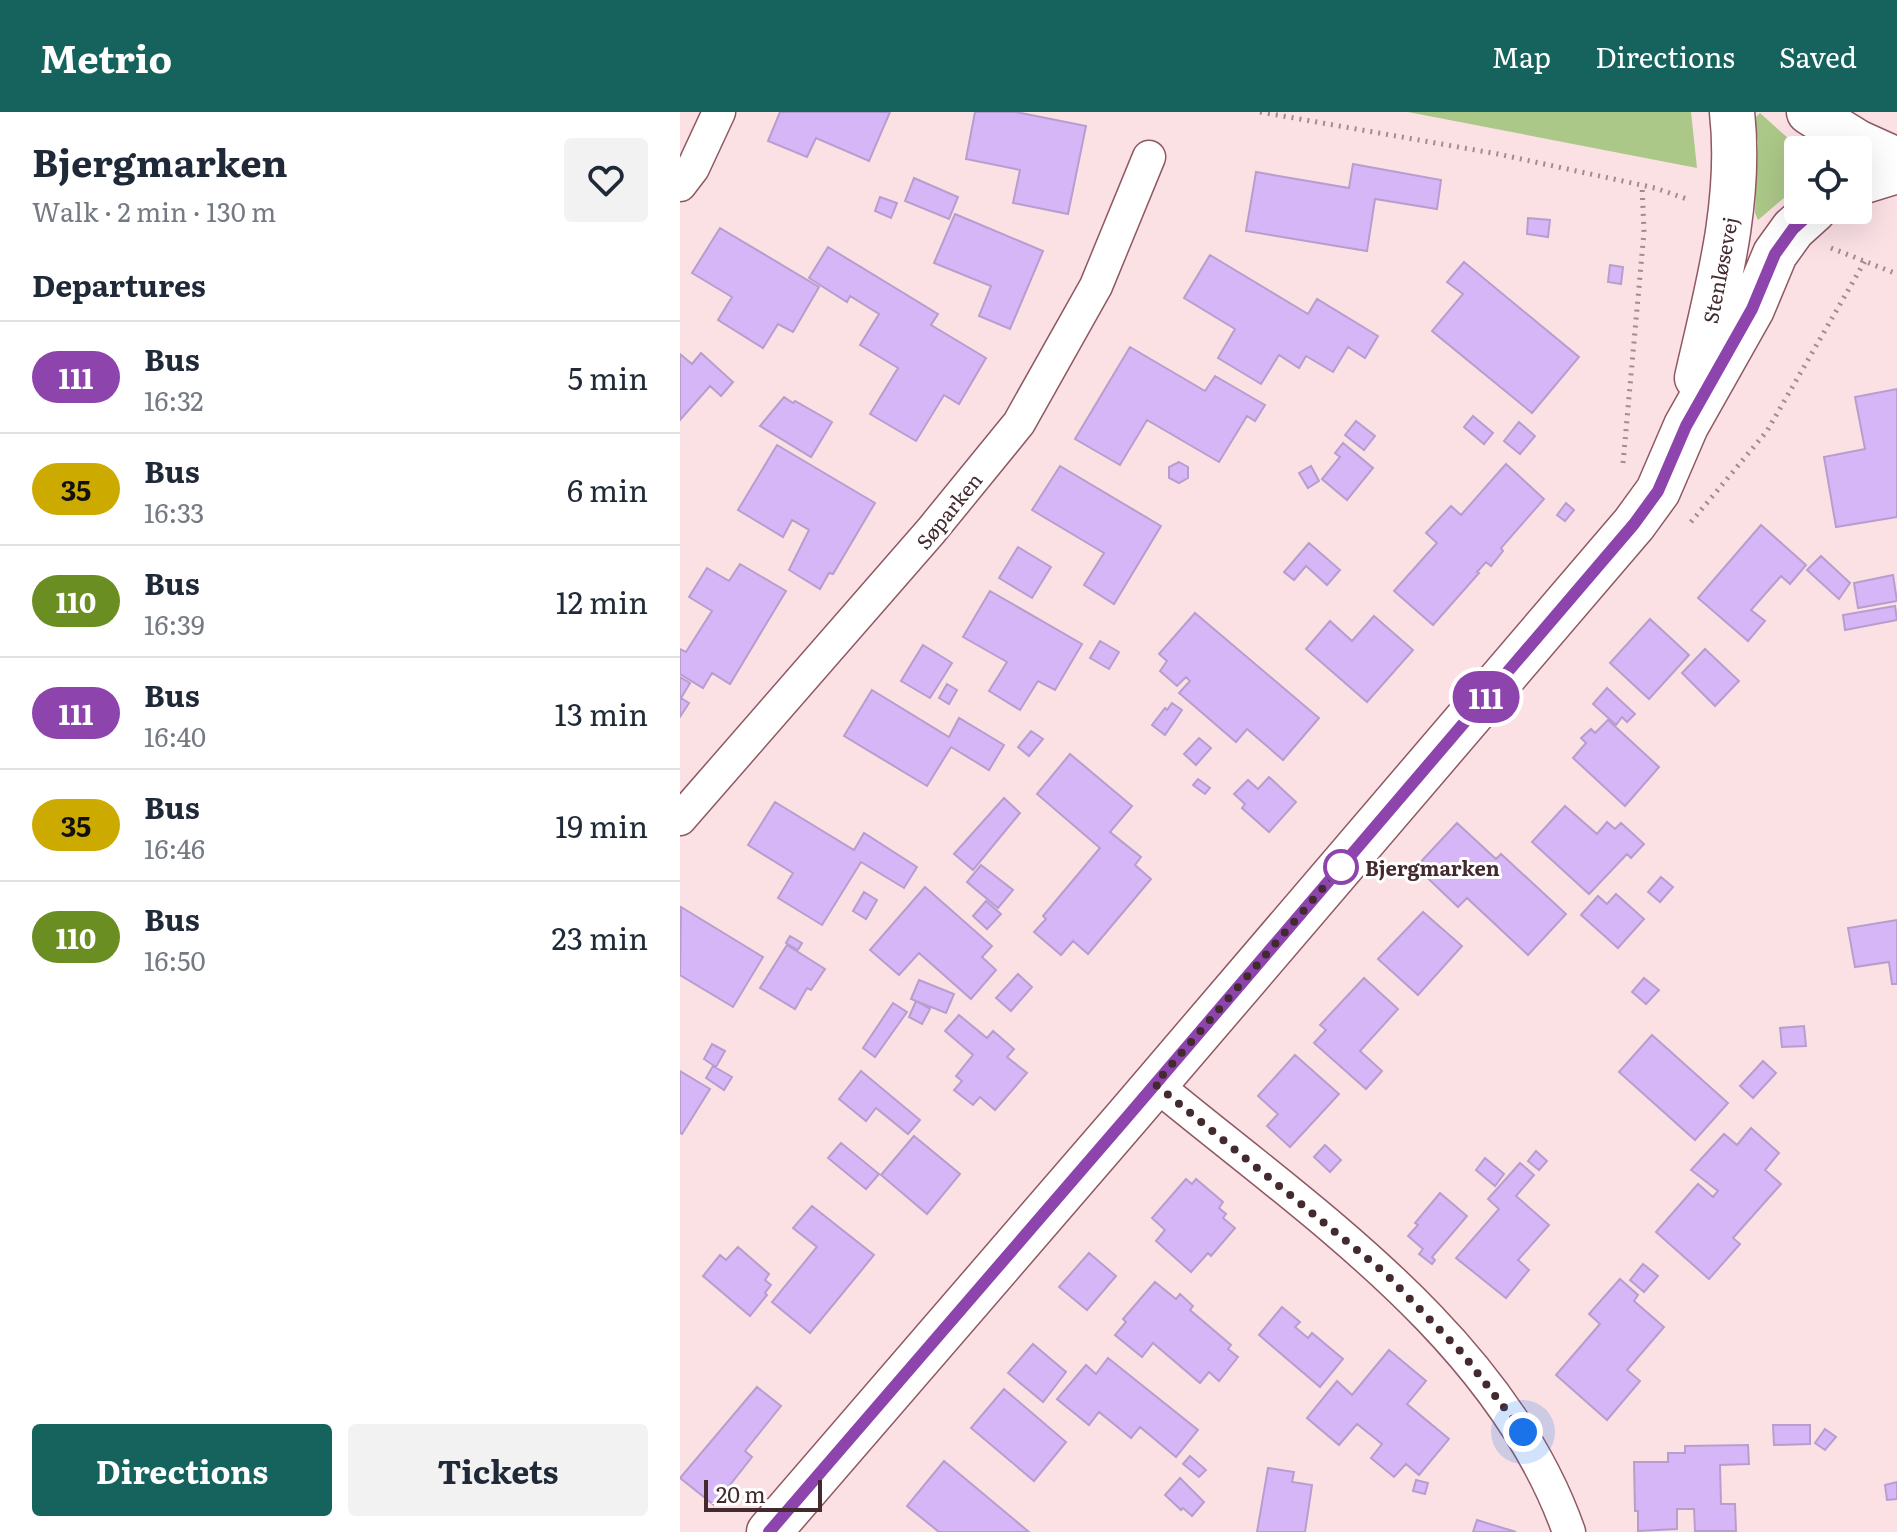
<!DOCTYPE html>
<html lang="en">
<head>
<meta charset="utf-8">
<style>
	body { margin:0; font-family:Literata,serif; background:#f2f2f3; color:#1f2937; height:100vh; display:flex; flex-direction:column; font-size:30px; white-space:nowrap }
	* { box-sizing:border-box; margin:0 }
	p { font-size:26px; color:#747a83 }
	.icon { flex:none; width:44px; height:44px; fill:none; stroke:currentColor; stroke-width:2; stroke-linecap:round; stroke-linejoin:round }
	.map { position:relative; flex:1; overflow:hidden }
	.details { display:flex; flex-direction:column; background:#fff; width:680px }
	.details>* { flex:none }
	.badge { padding:0 16px; border-radius:26px; font-size:28px; line-height:52px }
	.controls { position:absolute; left:1104px; top:24px; display:grid; gap:16px }
	.controls a { display:grid; place-items:center; width:88px; height:88px; border-radius:8px; background:#fff; box-shadow:0 8px 32px #0002; font-size:40px }
	.scale { position:absolute; left:24px; bottom:20px; width:118px; box-sizing:border-box; padding-left:8px; border:4px solid #432a2f; border-top:0; font-size:22px; line-height:28px; white-space:nowrap; color:#432a2f; -webkit-text-stroke:6px #fff; paint-order:stroke }
	.you { position:absolute; width:40px; height:40px; margin:-20px; border:6px solid #fff; border-radius:50%; background:#1a73e8; box-shadow:0 0 0 12px #1a73e833 }
	.map>.badge { position:absolute; translate:-50% -50%; box-shadow:0 0 0 4px #fff }
	h2 { padding:0 32px; font-size:30px; line-height:72px }
	.round { display:grid; place-items:center; flex:none; width:84px; height:84px; border-radius:8px; background:#f2f2f3 }
	.head { display:flex; align-items:center; justify-content:space-between; height:136px; padding:0 32px }
	h1 { font-size:38px; font-weight:700; line-height:60px }
	.button { display:flex; gap:16px; margin-top:auto; padding:16px 32px }
	.button a { flex:1; height:92px; border-radius:8px; background:#16635e; color:#fff; font-size:32px; font-weight:700; line-height:92px; text-align:center }
	.button a+a { background:#f2f2f3; color:#1f2937 }
	ul { padding:0; list-style:none }
	li { display:flex; align-items:center; gap:24px; height:112px; padding:0 32px; border-top:2px solid #e0e1e3 }
	li div { flex:1 }
	li b { display:block; font-size:30px }
	li em { font-style:normal }
	li .badge { min-width:88px; font-weight:700; text-align:center }
	header { display:flex; align-items:center; gap:48px; box-sizing:border-box; height:112px; padding:0 40px; background:#16635e; color:#fff }
	header strong { font-size:38px }
	nav { display:flex; gap:44px; margin-inline-start:auto; font-size:28px }
	main { display:flex; flex:1; min-height:0 }
	.map>svg:first-child { display:block }
	.green { fill:#acc888 }
	.building { fill:#d6b6f6; stroke:#b79ecf; stroke-width:2 }
	.lines { fill:none; stroke-linecap:round; stroke-linejoin:round }
	.street-casing { stroke:#8f5863; stroke-width:35 }
	.secondary-casing { stroke:#8f5863; stroke-width:47 }
	.path { stroke:#a48a8e; stroke-width:5; stroke-dasharray:2 6; stroke-linecap:butt }
	.street { stroke:#fff; stroke-width:32 }
	.secondary { stroke:#fff; stroke-width:44 }
	.line-casing { stroke:#fff; stroke-width:18 }
	.line { stroke:#8e44ad; stroke-width:12 }
	.walk { stroke:#432a2f; stroke-width:8; stroke-dasharray:0 14.4 }
	.stop-dot { fill:#fff; stroke:#8e44ad; stroke-width:4 }
	.labels { text-anchor:middle; dominant-baseline:central; stroke-width:6; stroke-linejoin:round; paint-order:stroke }
	.street-label { font-size:20px; fill:#432a2f; stroke:#fff }
	.stop-label { font-size:20px; font-weight:bold; fill:#432a2f; stroke:#fff; text-anchor:start }
</style>
</head>
<body>
<header>
<strong>Metrio</strong>
<nav><a>Map</a><a>Directions</a><a>Saved</a></nav>
</header>
<main>
<section class="details">
<div class="head"><div><h1>Bjergmarken</h1><p>Walk · 2 min · 130 m</p></div><a class="round"><svg class="icon" aria-label="heart" viewBox="0 0 24 24"><path d="M12 20l-8-8c-3-5 5-10 8-4 3-6 11-1 8 4z"/></svg></a></div>
<h2>Departures</h2>
<ul>
<li><span class="badge" style="background:#8e44ad;color:#fff">111</span><div><b>Bus</b><p>16:32</p></div><em>5 min</em></li>
<li><span class="badge" style="background:#ca0;color:#111">35</span><div><b>Bus</b><p>16:33</p></div><em>6 min</em></li>
<li><span class="badge" style="background:#6b8e23;color:#fff">110</span><div><b>Bus</b><p>16:39</p></div><em>12 min</em></li>
<li><span class="badge" style="background:#8e44ad;color:#fff">111</span><div><b>Bus</b><p>16:40</p></div><em>13 min</em></li>
<li><span class="badge" style="background:#ca0;color:#111">35</span><div><b>Bus</b><p>16:46</p></div><em>19 min</em></li>
<li><span class="badge" style="background:#6b8e23;color:#fff">110</span><div><b>Bus</b><p>16:50</p></div><em>23 min</em></li>
</ul>
<div class="button"><a>Directions</a><a>Tickets</a></div>
</section>
<div class="map">
<svg width="1217" height="1420" viewBox="0 0 1217 1420">
	<rect width="100%" height="100%" fill="#fbe0e4"/>
	<path class="green" d="M 728,0 L 1011,0 L 1017,56 Z
		M 1080,1 L 1110,28 L 1128,38 L 1118,38 L 1118,74 L 1078,108 L 1075,101 L 1078,30 L 1074,7 Z"/>
	<path class="building" d="M 100,0 L 210,0 L 189,49 L 136,26 L 127,45 L 88,29 Z
		M 295,0 L 336,0 L 406,14 L 388,102 L 333,91 L 340,58 L 286,47 Z
		M 673,52 L 761,68 L 757,97 L 695,87 L 687,139 L 566,119 L 576,60 L 669,76 Z
		M 234,66 L 278,85 L 269,107 L 225,89 Z
		M 200,85 L 217,91 L 211,106 L 195,99 Z
		M 275,102 L 363,139 L 330,217 L 299,204 L 311,174 L 254,151 Z
		M 848,106 L 870,108 L 868,125 L 847,122 Z
		M 40,116 L 139,175 L 113,220 L 98,212 L 83,236 L 38,208 L 52,185 L 12,161 Z
		M 148,135 L 258,202 L 251,213 L 306,246 L 279,292 L 264,283 L 236,329 L 190,302 L 218,256 L 180,233 L 199,202 L 170,184 L 167,190 L 129,166 Z
		M 530,143 L 628,202 L 637,187 L 698,224 L 685,246 L 668,235 L 653,260 L 626,244 L 619,256 L 599,243 L 581,272 L 538,246 L 555,217 L 504,186 Z
		M 784,150 L 899,245 L 852,301 L 752,219 L 783,182 L 767,170 Z
		M 930,153 L 943,155 L 941,172 L 928,170 Z
		M 450,235 L 525,279 L 535,264 L 585,293 L 575,309 L 567,304 L 539,350 L 467,308 L 440,353 L 395,327 Z
		M 21,241 L 53,270 L 41,284 L 30,274 L 0,308 L 0,242 L 12,252 Z
		M 1217,277 L 1217,405 L 1156,415 L 1144,345 L 1185,337 L 1175,285 Z
		M 104,285 L 113,291 L 115,289 L 152,310 L 131,345 L 80,314 Z
		M 793,304 L 813,321 L 804,332 L 784,315 Z
		M 676,309 L 695,324 L 684,338 L 665,323 Z
		M 839,310 L 855,324 L 840,342 L 824,329 Z
		M 663,331 L 693,356 L 667,388 L 642,367 L 660,345 L 655,341 Z
		M 97,333 L 195,391 L 153,462 L 149,461 L 140,477 L 109,458 L 129,418 L 112,408 L 103,425 L 58,398 Z
		M 499,350 L 508,355 L 508,366 L 499,371 L 489,366 L 489,355 Z
		M 826,352 L 864,387 L 821,436 L 823,439 L 811,454 L 806,450 L 797,460 L 799,461 L 753,513 L 714,479 L 757,431 L 746,421 L 771,394 L 781,403 Z
		M 380,354 L 481,414 L 434,492 L 404,473 L 424,441 L 352,398 Z
		M 631,354 L 639,369 L 628,376 L 619,361 Z
		M 886,391 L 894,398 L 885,409 L 877,403 Z
		M 1081,413 L 1126,453 L 1110,472 L 1101,464 L 1071,498 L 1085,509 L 1068,529 L 1018,486 Z
		M 629,431 L 660,458 L 647,473 L 626,454 L 614,468 L 604,460 Z
		M 338,435 L 371,455 L 352,486 L 319,466 Z
		M 1141,444 L 1170,471 L 1159,487 L 1127,458 Z
		M 60,452 L 106,479 L 50,572 L 32,561 L 23,576 L 0,562 L 0,537 L 6,540 L 32,499 L 9,485 L 27,456 L 49,469 Z
		M 1213,463 L 1217,489 L 1178,496 L 1174,471 Z
		M 310,479 L 402,532 L 375,578 L 358,569 L 340,598 L 309,579 L 327,550 L 283,525 Z
		M 1215,494 L 1217,508 L 1165,518 L 1163,503 Z
		M 515,501 L 639,606 L 603,648 L 567,617 L 556,630 L 499,581 L 510,569 L 506,565 L 497,574 L 480,559 L 487,549 L 479,542 Z
		M 694,504 L 733,538 L 687,590 L 626,537 L 650,509 L 672,529 Z
		M 970,507 L 1009,543 L 969,587 L 930,551 Z
		M 420,529 L 439,540 L 429,557 L 410,546 Z
		M 243,533 L 272,551 L 250,586 L 221,569 Z
		M 1025,537 L 1059,569 L 1035,594 L 1002,561 Z
		M 0,565 L 10,571 L 1,586 L 9,591 L 0,605 Z
		M 267,572 L 277,578 L 269,592 L 259,586 Z
		M 927,576 L 955,602 L 947,610 L 942,605 L 936,613 L 913,592 Z
		M 192,578 L 269,625 L 279,606 L 324,633 L 309,658 L 271,635 L 247,674 L 164,624 Z
		M 492,591 L 502,598 L 485,623 L 472,613 L 485,596 L 487,598 Z
		M 928,608 L 979,655 L 945,694 L 893,646 L 906,631 L 901,626 L 911,617 L 915,621 Z
		M 351,619 L 363,627 L 349,644 L 338,635 Z
		M 519,626 L 531,636 L 516,653 L 504,642 Z
		M 390,642 L 452,694 L 430,720 L 461,745 L 455,753 L 471,767 L 408,842 L 393,829 L 381,843 L 354,820 L 366,807 L 363,804 L 420,736 L 357,682 Z
		M 589,665 L 616,690 L 589,720 L 562,696 L 565,692 L 554,682 L 568,668 L 578,677 Z
		M 518,667 L 530,676 L 525,682 L 513,673 Z
		M 324,686 L 340,701 L 293,758 L 274,742 Z
		M 95,690 L 174,738 L 184,721 L 237,755 L 224,776 L 181,750 L 142,813 L 98,786 L 113,761 L 68,733 Z
		M 885,694 L 917,722 L 927,710 L 935,717 L 941,711 L 964,732 L 951,746 L 947,742 L 909,782 L 852,730 Z
		M 777,711 L 816,747 L 821,742 L 886,802 L 848,843 L 787,786 L 778,795 L 736,755 Z
		M 301,753 L 333,778 L 318,796 L 287,770 Z
		M 981,765 L 993,775 L 980,790 L 968,780 Z
		M 245,775 L 312,834 L 302,845 L 316,858 L 291,887 L 239,841 L 219,863 L 190,838 Z
		M 184,780 L 197,788 L 186,807 L 173,799 Z
		M 936,782 L 964,807 L 938,836 L 901,803 L 918,784 L 927,792 Z
		M 306,789 L 321,802 L 307,817 L 293,804 Z
		M 1,795 L 83,845 L 53,895 L 0,863 Z
		M 743,800 L 782,834 L 738,883 L 698,847 Z
		M 1217,808 L 1217,872 L 1212,872 L 1209,850 L 1175,855 L 1168,816 Z
		M 110,824 L 122,831 L 118,838 L 106,831 Z
		M 107,833 L 145,857 L 131,878 L 127,876 L 115,897 L 80,876 Z
		M 338,862 L 352,875 L 331,899 L 316,886 Z
		M 684,866 L 718,897 L 680,939 L 702,959 L 686,977 L 634,931 L 646,918 L 640,913 Z
		M 964,866 L 979,878 L 966,892 L 952,880 Z
		M 239,868 L 274,882 L 266,901 L 231,887 Z
		M 236,889 L 250,897 L 242,912 L 229,905 Z
		M 213,891 L 227,900 L 195,945 L 183,936 Z
		M 279,903 L 307,926 L 313,919 L 334,937 L 327,945 L 347,961 L 315,998 L 300,985 L 293,993 L 274,978 L 282,969 L 276,964 L 293,943 L 265,919 Z
		M 1124,914 L 1126,934 L 1102,935 L 1100,916 Z
		M 972,923 L 1048,991 L 1015,1028 L 939,960 Z
		M 32,932 L 45,939 L 36,955 L 24,947 Z
		M 615,943 L 659,982 L 610,1035 L 587,1014 L 598,1002 L 578,984 Z
		M 1083,949 L 1096,961 L 1073,986 L 1060,974 Z
		M 33,954 L 52,965 L 44,978 L 26,966 Z
		M 0,959 L 30,977 L 2,1022 L 0,1021 Z
		M 181,959 L 240,1008 L 228,1022 L 196,996 L 186,1009 L 159,987 Z
		M 1071,1016 L 1099,1041 L 1085,1058 L 1101,1072 L 1053,1126 L 1060,1132 L 1029,1167 L 976,1120 L 1018,1072 L 1033,1085 L 1038,1079 L 1011,1058 L 1044,1022 L 1057,1033 Z
		M 234,1024 L 280,1062 L 247,1102 L 201,1063 Z
		M 161,1031 L 199,1062 L 186,1077 L 148,1046 Z
		M 645,1033 L 661,1048 L 650,1060 L 634,1045 Z
		M 856,1039 L 867,1049 L 859,1058 L 848,1049 Z
		M 805,1046 L 824,1062 L 815,1074 L 796,1058 Z
		M 840,1051 L 854,1063 L 836,1084 L 869,1113 L 838,1148 L 849,1158 L 826,1186 L 776,1146 L 819,1097 L 808,1087 Z
		M 506,1067 L 512,1072 L 516,1067 L 543,1090 L 539,1096 L 546,1102 L 543,1106 L 555,1116 L 531,1144 L 528,1141 L 511,1160 L 476,1129 L 485,1118 L 472,1106 Z
		M 760,1081 L 787,1104 L 752,1145 L 755,1148 L 752,1152 L 739,1142 L 743,1137 L 728,1124 L 738,1113 L 735,1111 Z
		M 132,1094 L 194,1143 L 130,1221 L 92,1190 L 137,1135 L 113,1116 Z
		M 58,1135 L 89,1162 L 85,1168 L 91,1173 L 85,1181 L 87,1183 L 70,1204 L 23,1164 L 40,1143 L 46,1148 Z
		M 409,1141 L 436,1164 L 407,1198 L 379,1175 Z
		M 963,1152 L 978,1164 L 964,1180 L 950,1168 Z
		M 940,1167 L 958,1183 L 954,1189 L 984,1215 L 947,1258 L 960,1269 L 927,1308 L 876,1263 L 920,1212 L 909,1202 Z
		M 475,1170 L 496,1187 L 500,1182 L 513,1194 L 510,1198 L 551,1233 L 548,1237 L 558,1245 L 539,1269 L 529,1260 L 520,1271 L 473,1231 L 462,1245 L 435,1223 L 446,1210 L 443,1207 Z
		M 602,1195 L 620,1210 L 615,1215 L 628,1226 L 632,1221 L 663,1247 L 640,1275 L 579,1223 Z
		M 353,1232 L 386,1260 L 363,1290 L 328,1261 Z
		M 709,1238 L 746,1269 L 727,1292 L 769,1327 L 739,1363 L 726,1352 L 714,1365 L 691,1346 L 702,1332 L 677,1312 L 659,1333 L 627,1306 L 657,1269 L 672,1283 Z
		M 428,1246 L 518,1318 L 496,1345 L 460,1315 L 451,1326 L 419,1300 L 409,1313 L 377,1287 L 406,1253 L 416,1262 Z
		M 77,1275 L 101,1294 L 65,1339 L 72,1345 L 34,1393 L 0,1366 Z
		M 324,1277 L 386,1330 L 354,1369 L 291,1316 Z
		M 1093,1313 L 1130,1313 L 1130,1332 L 1094,1333 Z
		M 1145,1317 L 1156,1325 L 1145,1338 L 1135,1331 Z
		M 1068,1333 L 1069,1352 L 1040,1353 L 1041,1392 L 1055,1392 L 1056,1419 L 1015,1419 L 1014,1397 L 997,1397 L 997,1417 L 958,1419 L 958,1399 L 955,1399 L 954,1350 L 988,1350 L 988,1341 L 1005,1341 L 1005,1334 Z
		M 510,1344 L 526,1358 L 519,1365 L 503,1352 Z
		M 264,1349 L 349,1420 L 259,1420 L 227,1394 Z
		M 588,1356 L 614,1360 L 612,1370 L 632,1373 L 625,1420 L 577,1420 Z
		M 500,1366 L 524,1390 L 512,1404 L 503,1396 L 501,1398 L 485,1383 Z
		M 736,1368 L 748,1371 L 745,1382 L 733,1379 Z
		M 1217,1370 L 1217,1387 L 1207,1388 L 1205,1373 Z
		M 797,1408 L 836,1420 L 793,1420 Z"/>
	<g class="lines">
		<g class="street-casing">
			<path id="street" d="M 0,73 L 13,56 L 39,0
				M 0,707 L 251,419 L 339,311 L 416,174 L 469,45
				M 475,972 C 627,1098 821,1226 889,1420"/>
		</g>
		<g class="secondary-casing">
			<path id="secondary" d="M 1129,0 L 1177,30 L 1217,48
				M 1178,71 L 1217,59
				M 1017,266 C 1037,178 1062,90 1052,0
				M 89,1420 L 448,1004 L 954,412 L 978,379 L 1006,314 L 1072,197 L 1095,142 L 1113,117 L 1134,98"/>
		</g>
		<path class="path" d="M 580,0 L 818,42 L 975,76 L 1010,88
			M 1151,136 L 1217,162
			M 943,351 L 964,120 L 962,73
			M 1011,410 L 1087,319 L 1185,149"/>
		<use href="#street" class="street"/>
		<use href="#secondary" class="secondary"/>
	</g>
	<g class="lines">
		<g class="line-casing">
			<path id="line" d="M 89,1420 L 448,1004 L 954,412 L 978,379 L 1006,314 L 1072,197 L 1095,142 L 1113,117 L 1134,98"/>
		</g>
		<use href="#line" class="line"/>
		<path class="walk" d="M 661,755 L 475,972 L 705,1161 L 782,1241 L 843,1320"/>
	</g>
	<circle class="stop-dot" cx="661" cy="755" r="16"/>
	<g class="labels">
		<g class="street-label">
			<text transform="translate(1039 158) rotate(-79)">Stenløsevej</text>
			<text transform="translate(268 398) rotate(-51)">Søparken</text>
		</g>
		<g class="stop-label">
			<text x="685" y="755">Bjergmarken</text>
		</g>
	</g>
</svg>
<div class="controls">
<a><svg class="icon" aria-label="locate" viewBox="0 0 24 24"><circle cx="12" cy="12" r="6"/><path d="M12 2v4M12 18v4M2 12h4M18 12h4"/></svg></a>
</div>
<div class="scale">20 m</div>
<div class="you" style="left:843px;top:1320px"></div>
<b class="badge" style="left:806px;top:585px;background:#8e44ad;color:#fff">111</b>
</div>
</main>
</body>
</html>
